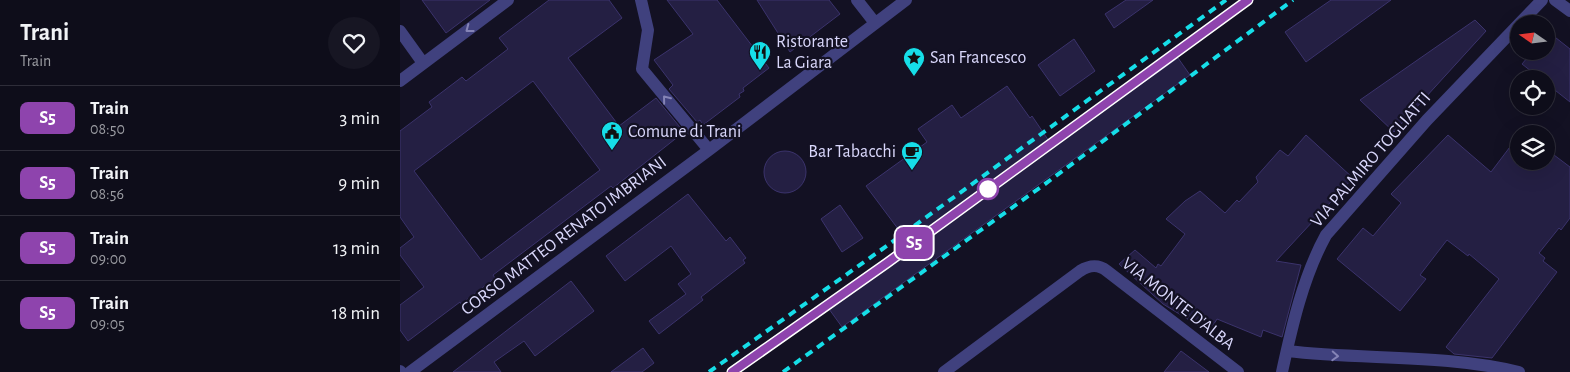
<!DOCTYPE html>
<html lang="en">
<head>
<meta charset="utf-8">
<style>
	body { margin:0; font-family:"Alegreya Sans",sans-serif; background:#171623; color:#f1f3f6; height:100vh; display:flex; flex-direction:column; font-size:19px; white-space:nowrap }
	* { box-sizing:border-box; margin:0 }
	p { font-size:16px; color:#9b9ca2 }
	.icon { flex:none; width:28px; height:28px; fill:none; stroke:currentColor; stroke-width:2; stroke-linecap:round; stroke-linejoin:round }
	.map { position:relative; flex:1; overflow:hidden }
	.panel { display:flex; flex-direction:column; background:#0e0d1a; width:400px }
	.panel>* { flex:none }
	.badge { padding:0 10px; border-radius:8px; font-size:18px; line-height:32px }
	.needle { width:32px; rotate:284deg }
	.fabs { position:absolute; left:1110px; top:15px; display:grid; gap:10px }
	.fabs a { display:grid; place-items:center; width:45px; height:45px; border-radius:50%; background:#0e0d1a; box-shadow:0 5px 20px #0002,0 0 0 1px #2e2d39; font-size:25px }
	.map>.badge { position:absolute; translate:-50% -50%; box-shadow:0 0 0 2px #fff }
	.round { display:grid; place-items:center; flex:none; width:52px; height:52px; border-radius:26px; background:#171623 }
	.headline { display:flex; align-items:center; justify-content:space-between; height:85px; padding:0 20px }
	h1 { font-size:24px; font-weight:600; line-height:38px }
	ul { padding:0; list-style:none }
	li { display:flex; align-items:center; gap:15px; height:65px; padding:0 20px; border-top:1px solid #2e2d39 }
	li div { flex:1 }
	li b { display:block; font-size:19px }
	li em { font-style:normal }
	li .badge { min-width:55px; font-weight:700; text-align:center }
	main { display:flex; flex:1; min-height:0 }
	.map>svg:first-child { display:block }
	.building { fill:#241f43; stroke:#3b336c; fill-rule:evenodd }
	.lines { fill:none; stroke-linecap:round; stroke-linejoin:round }
	.minor { stroke:#40417e; stroke-width:12 }
	.rail { stroke:#16dee8; stroke-width:4; stroke-dasharray:8 6; stroke-linecap:butt }
	.oneway { stroke:#8584b6 }
	.line-casing { stroke:#fff; stroke-width:11 }
	.line { stroke:#8e44ad; stroke-width:8 }
	.stop-dot { fill:#fff; stroke:#8e44ad; stroke-width:2.5 }
	.labels { text-anchor:middle; dominant-baseline:central; stroke-width:4.5; stroke-linejoin:round; paint-order:stroke }
	.poi-label { font-size:18px; fill:#d9d7fb; stroke:#131123; text-anchor:start }
	.street-label { font-size:18px; fill:#d9d7fb; stroke:#131123 }
</style>
</head>
<body>
<main>
<section class="panel">
<div class="headline"><div><h1>Trani</h1><p>Train</p></div><a class="round"><svg class="icon" aria-label="heart" viewBox="0 0 24 24"><path d="M12 20l-8-8c-3-5 5-10 8-4 3-6 11-1 8 4z"/></svg></a></div>
<ul>
<li><span class="badge" style="background:#8e44ad;color:#fff">S5</span><div><b>Train</b><p>08:50</p></div><em>3 min</em></li>
<li><span class="badge" style="background:#8e44ad;color:#fff">S5</span><div><b>Train</b><p>08:56</p></div><em>9 min</em></li>
<li><span class="badge" style="background:#8e44ad;color:#fff">S5</span><div><b>Train</b><p>09:00</p></div><em>13 min</em></li>
<li><span class="badge" style="background:#8e44ad;color:#fff">S5</span><div><b>Train</b><p>09:05</p></div><em>18 min</em></li>
</ul>
</section>
<div class="map">
<svg width="1170" height="372" viewBox="0 0 1170 372">
	<rect width="100%" height="100%" fill="#131123"/>
	<path class="building" d="M 22,0 L 90,0 L 46,33 Z
		M 149,0 L 209,0 L 222,18 L 168,58 L 219,126 L 256,98 L 284,132 L 213,188 L 211,186 L 93,275 L 95,278 L 61,304 L 60,302 L 8,341 L 0,330 L 0,305 L 24,287 L 0,255 L 0,248 L 14,237 L 0,217 L 0,131 L 32,107 L 29,102 L 62,77 L 66,81 L 108,49 L 99,38 ZM 133,81 L 200,170 L 81,260 L 14,171 Z
		M 267,0 L 317,0 L 369,68 L 343,88 L 344,91 L 339,94 L 340,97 L 303,125 L 300,120 L 297,122 L 269,89 L 273,85 L 254,60 L 293,34 Z
		M 357,0 L 429,0 L 440,14 L 390,52 Z
		M 726,0 L 753,0 L 714,28 L 705,14 Z
		M 931,0 L 991,0 L 906,62 L 885,32 Z
		M 1075,20 L 1086,31 L 994,132 L 960,100 Z
		M 1146,30 L 1170,49 L 1170,102 L 1146,83 L 1146,79 L 1141,79 L 1122,64 L 1133,51 L 1146,51 Z
		M 674,39 L 695,71 L 660,96 L 638,65 Z
		M 778,58 L 790,75 L 442,327 L 429,309 L 513,249 L 466,186 L 527,142 L 518,129 L 552,105 L 561,118 L 607,86 L 630,118 L 632,116 L 653,147 Z
		M 906,135 L 953,178 L 876,261 L 901,265 L 882,337 L 863,330 L 861,337 L 817,319 L 809,332 L 763,304 L 719,264 L 735,250 L 756,268 L 758,264 L 761,266 L 785,234 L 766,219 L 785,201 L 800,191 L 825,213 L 837,200 L 839,202 L 858,182 L 856,177 L 880,150 L 888,156 Z
		M 1048,135 L 1091,172 L 1119,135 L 1119,161 L 1146,161 L 1146,149 L 1170,167 L 1170,218 L 1161,230 L 1159,228 L 1139,253 L 1145,258 L 1143,261 L 1157,272 L 1092,358 L 1054,354 L 1046,347 L 1099,279 L 1069,254 L 1068,256 L 1047,240 L 1020,275 L 1026,279 L 1000,311 L 937,259 L 963,228 L 973,236 L 1001,203 L 991,194 Z
		M364 172a21 21 0 1 1 42 0a21 21 0 1 1-42 0Z
		M 288,194 L 326,241 L 330,237 L 346,258 L 343,260 L 345,263 L 301,297 L 303,300 L 259,334 L 249,321 L 286,294 L 278,284 L 291,274 L 271,246 L 225,281 L 206,256 Z
		M 440,205 L 463,238 L 442,252 L 421,219 Z
		M 171,281 L 194,311 L 135,356 L 124,341 L 94,362 L 101,372 L 53,372 Z
		M 243,348 L 254,363 L 242,372 L 211,372 Z
		M 781,351 L 809,372 L 764,372 Z"/>
	<g class="lines">
		<path class="minor" d="M 241,0 L 248,30 L 242,69 L 309,150
			M 457,0 L 475,23
			M 1155,0 L 1170,11
			M 1119,24 L 1142,0
			M 0,31 L 23,63
			M 0,81 L 108,0
			M 887,351 C 964,360 1043,354 1119,372
			M 0,371 L 1,372
			M 10,372 L 309,150 L 506,0
			M 544,372 L 680,271 C 690,265 698,264 707,271 L 838,372
			M 882,372 C 892,326 903,277 926,235 L 1027,120 L 1119,24"/>
		<path class="rail" d="M 309,372 L 481,250 L 826,0
			M 332,372 L 487,263 L 848,0
			M 383,372 L 645,184 L 893,0"/>
	</g>
	<defs><path id="oneway-chevron" d="M-2-3.5L2.5 0L-2 3.5" fill="none" stroke-width="1.6" stroke-linecap="round" stroke-linejoin="round" transform="scale(1.25)"/></defs>
	<g class="oneway">
		<use href="#oneway-chevron" transform="translate(69 29) rotate(143)"/>
		<use href="#oneway-chevron" transform="translate(266 99) rotate(-129)"/>
		<use href="#oneway-chevron" transform="translate(935 356) rotate(3)"/>
	</g>
	<g class="lines">
		<g class="line-casing">
			<path id="line" d="M 332,372 L 487,263 L 848,0"/>
		</g>
		<use href="#line" class="line"/>
	</g>
	<defs>
		<g id="restaurant-pin" transform="scale(1.125)"><path d="M0 17L-7.5 6A9.5 9.5 0 1 1 7.5 6Z" fill="#16dee8" stroke="#131123"/><path d="M-5-6h1v4h1v-4h1v4h1v-4h1v5L-1.5 .5V6h-2V.5L-5-1ZM5-6V6H3V1.5H1.5Q1.5-4 5-6Z" fill="#111"/></g>
		<g id="sight-pin" transform="scale(1.125)"><path d="M0 17L-7.5 6A9.5 9.5 0 1 1 7.5 6Z" fill="#16dee8" stroke="#131123"/><path d="M0-6L1.8-2.2L6-1.7L2.9 1.2L3.7 5.4L0 3.3L-3.7 5.4L-2.9 1.2L-6-1.7L-1.8-2.2Z" fill="#111"/></g>
		<g id="civic-pin" transform="scale(1.125)"><path d="M0 17L-7.5 6A9.5 9.5 0 1 1 7.5 6Z" fill="#16dee8" stroke="#131123"/><path d="M-.6-6.5H3V-4.5H.6V-3L4-1V1h2V6H-6V1h2V-1L-.6-3ZM-1.2 2.5V6h2.4V2.5Z" fill="#111"/></g>
		<g id="cafe-pin" transform="scale(1.125)"><path d="M0 17L-7.5 6A9.5 9.5 0 1 1 7.5 6Z" fill="#16dee8" stroke="#131123"/><path d="M-5.5-4.5H6V0H3Q3 3.5 0 3.5H-2.5Q-5.5 3.5-5.5 0ZM3-3.2v2h1.7v-2ZM-6 4.5H4V6H-6Z" fill="#111"/></g>
	</defs>
	<g fill-rule="evenodd">
		<use href="#restaurant-pin" x="360" y="52"/>
		<use href="#sight-pin" x="514" y="58"/>
		<use href="#civic-pin" x="212" y="132"/>
		<use href="#cafe-pin" x="512" y="152"/>
	</g>
	<circle class="stop-dot" cx="588" cy="189" r="10"/>
	<g class="labels">
		<g class="poi-label">
			<text x="376" y="42">Ristorante<tspan x="376" dy="21">La Giara</tspan></text>
			<text x="530" y="58">San Francesco</text>
			<text x="228" y="132">Comune di Trani</text>
			<text x="496" y="152" text-anchor="end">Bar Tabacchi</text>
		</g>
		<g class="street-label">
			<text transform="translate(971 160) rotate(-49)">VIA PALMIRO TOGLIATTI</text>
			<text transform="translate(164 236) rotate(-37)">CORSO MATTEO RENATO IMBRIANI</text>
			<text transform="translate(778 304) rotate(38)">VIA MONTE D'ALBA</text>
		</g>
	</g>
</svg>
<div class="fabs">
<a><svg class="needle" viewBox="-14 -14 28 28"><path d="M0-13l5 13h-10z" fill="#e53935"/><path d="M0 13l5-13h-10z" fill="#9b9ca2"/></svg></a>
<a><svg class="icon" aria-label="locate" viewBox="0 0 24 24"><circle cx="12" cy="12" r="6"/><path d="M12 2v4M12 18v4M2 12h4M18 12h4"/></svg></a>
<a><svg class="icon" aria-label="layers" viewBox="0 0 24 24"><path d="M12 4l9 5-9 5-9-5zM3 14l9 5 9-5"/></svg></a>
</div>
<b class="badge" style="left:514px;top:243px;background:#8e44ad;color:#fff">S5</b>
</div>
</main>
</body>
</html>
